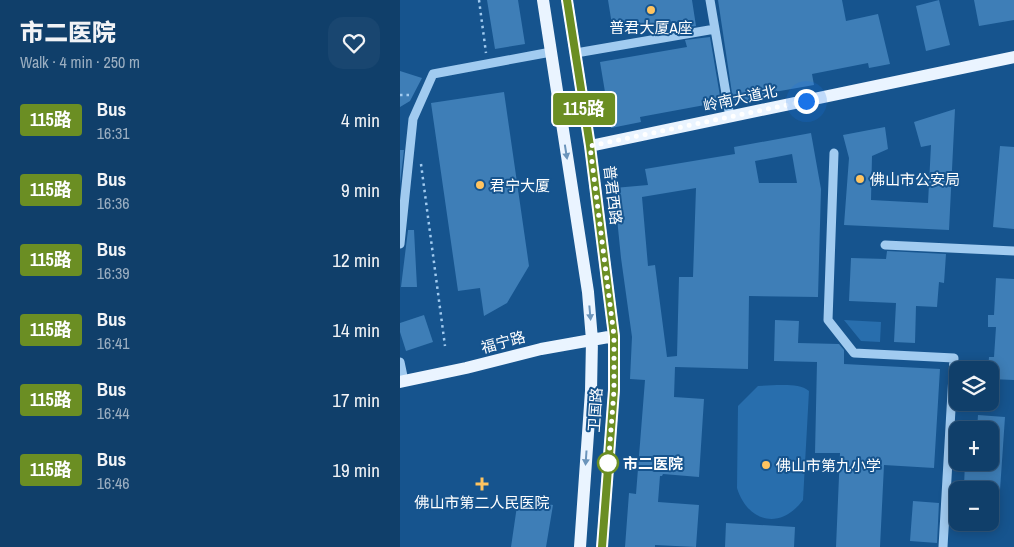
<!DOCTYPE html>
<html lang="en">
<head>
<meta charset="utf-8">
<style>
	body { margin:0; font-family:"Archivo Narrow","Noto Sans SC",sans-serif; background:#194670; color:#f1f3f6; height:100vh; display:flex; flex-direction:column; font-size:19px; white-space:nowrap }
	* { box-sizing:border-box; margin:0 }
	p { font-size:16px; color:#9cafc1 }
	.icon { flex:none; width:28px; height:28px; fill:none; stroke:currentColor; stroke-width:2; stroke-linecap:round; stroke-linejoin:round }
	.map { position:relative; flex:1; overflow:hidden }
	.details { display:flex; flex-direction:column; background:#103f6a; width:400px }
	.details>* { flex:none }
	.badge { padding:0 10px; border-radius:4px; font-size:18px; line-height:32px }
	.fabs { position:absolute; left:549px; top:361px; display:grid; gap:10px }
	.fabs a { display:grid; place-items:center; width:50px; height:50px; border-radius:10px; background:#103f6a; box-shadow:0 2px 12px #0003,0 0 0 1px #30587e; font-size:25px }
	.you { position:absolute; width:25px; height:25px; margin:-12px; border:4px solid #fff; border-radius:50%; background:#1a73e8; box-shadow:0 0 0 8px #1a73e833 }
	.map>.badge { position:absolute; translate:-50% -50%; box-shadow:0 0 0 2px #fff }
	.round { display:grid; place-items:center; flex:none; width:52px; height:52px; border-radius:15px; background:#194670 }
	.headline { display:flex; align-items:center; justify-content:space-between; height:85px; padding:0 20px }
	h1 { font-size:24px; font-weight:800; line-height:38px }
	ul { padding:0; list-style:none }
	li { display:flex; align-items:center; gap:15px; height:70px; padding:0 20px }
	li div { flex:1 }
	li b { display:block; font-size:19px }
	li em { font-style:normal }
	li .badge { min-width:55px; font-weight:700; text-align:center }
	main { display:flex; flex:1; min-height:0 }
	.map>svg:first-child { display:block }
	.green { fill:#286ead }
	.building { fill:#3e7eb7; fill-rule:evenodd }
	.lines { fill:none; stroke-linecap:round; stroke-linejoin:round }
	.path { stroke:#a1cbf0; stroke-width:2.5; stroke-dasharray:2.5 4; stroke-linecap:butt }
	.minor { stroke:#a1cbf0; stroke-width:9 }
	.major { stroke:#eaf4ff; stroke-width:12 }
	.oneway { fill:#6b94bb }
	.line-casing { stroke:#fff; stroke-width:11 }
	.line { stroke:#6b8e23; stroke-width:8 }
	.walk { stroke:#fff; stroke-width:5; stroke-dasharray:0 9 }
	.poi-dot { fill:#ffc460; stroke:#16548e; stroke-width:2 }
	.stop-dot { fill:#fff; stroke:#6b8e23; stroke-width:2.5 }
	.labels { text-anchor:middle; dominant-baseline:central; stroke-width:4; stroke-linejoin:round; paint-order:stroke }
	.poi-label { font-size:15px; fill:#fff; stroke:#16548e; text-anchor:start }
	.street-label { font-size:15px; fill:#fff; stroke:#16548e }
	.stop-label { font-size:15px; font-weight:bold; fill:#fff; stroke:#16548e; text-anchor:start }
</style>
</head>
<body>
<main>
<section class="details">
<div class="headline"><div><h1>市二医院</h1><p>Walk · 4 min · 250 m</p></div><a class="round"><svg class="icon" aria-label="heart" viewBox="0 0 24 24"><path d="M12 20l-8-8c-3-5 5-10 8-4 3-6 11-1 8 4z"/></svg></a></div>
<ul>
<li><span class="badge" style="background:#6b8e23;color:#fff">115路</span><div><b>Bus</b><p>16:31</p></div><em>4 min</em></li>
<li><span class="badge" style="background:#6b8e23;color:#fff">115路</span><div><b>Bus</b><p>16:36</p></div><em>9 min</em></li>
<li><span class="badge" style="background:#6b8e23;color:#fff">115路</span><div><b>Bus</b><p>16:39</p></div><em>12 min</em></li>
<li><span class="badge" style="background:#6b8e23;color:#fff">115路</span><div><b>Bus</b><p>16:41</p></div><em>14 min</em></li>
<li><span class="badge" style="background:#6b8e23;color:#fff">115路</span><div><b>Bus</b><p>16:44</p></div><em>17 min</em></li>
<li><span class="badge" style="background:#6b8e23;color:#fff">115路</span><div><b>Bus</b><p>16:46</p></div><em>19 min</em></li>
</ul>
</section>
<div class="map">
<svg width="614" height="547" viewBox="0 0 614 547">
	<rect width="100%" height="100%" fill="#16548e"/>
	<path class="green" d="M 444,320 L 481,322 L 480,342 L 461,341 Z
		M 377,385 C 387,385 401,384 409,391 L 403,500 C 381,530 348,523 337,488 L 338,406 L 358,386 Z"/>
	<path class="building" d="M 87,0 L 118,0 L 125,44 L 95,49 Z
		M 208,0 L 292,0 L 296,26 L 283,28 L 282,21 L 213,31 Z
		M 318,0 L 442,0 L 446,21 L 478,14 L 490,64 L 469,68 L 468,63 L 412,74 L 414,85 L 363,94 L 364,97 L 336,102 L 335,100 L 333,100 Z
		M 539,0 L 550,45 L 526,51 L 516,6 Z
		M 574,0 L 614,0 L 614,20 L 579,26 Z
		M 310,37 L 321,102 L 240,117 L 241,122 L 211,128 L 200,62 L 287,47 L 285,40 Z
		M 0,71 L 22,78 L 10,101 L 0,107 Z
		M 104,92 L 129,266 L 107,303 L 84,316 L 80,288 L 58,291 L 31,103 Z
		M 555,109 L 549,230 L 444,225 L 449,158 L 443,135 L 485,127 L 488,149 L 472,156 L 471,200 L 528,203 L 531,145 L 521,147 L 514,122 Z
		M 411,133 L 421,189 L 418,297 L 349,296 L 348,369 L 275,367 L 274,397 L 304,399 L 299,477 L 263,474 L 262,476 L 260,476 L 258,502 L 299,505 L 296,547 L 255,545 L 255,547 L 225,547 L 229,493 L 236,494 L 245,380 L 230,379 L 232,337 L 221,258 L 214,188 L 248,185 L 245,169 L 335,154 L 334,147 ZM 392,154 L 397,183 L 359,183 L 355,161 ZM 296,188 L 293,277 L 279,277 L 277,356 L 267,357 L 255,265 L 248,266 L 242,197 Z
		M 600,146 L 614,147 L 614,229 L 593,227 Z
		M 0,150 L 4,150 L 0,184 Z
		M 8,230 L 14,230 L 17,287 L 1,287 Z
		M 487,251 L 546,254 L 544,283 L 539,282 L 537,307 L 516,306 L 515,343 L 494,342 L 496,303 L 449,301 L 451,258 L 486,259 Z
		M 596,278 L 614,279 L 614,380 L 590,379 L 590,370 L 588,370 L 589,357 L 594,357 L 596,327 L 588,327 L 588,315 L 594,315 Z
		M 24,315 L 33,342 L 6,351 L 0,332 L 0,323 Z
		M 375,320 L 399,321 L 398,343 L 439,344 L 444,350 L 444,364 L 540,369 L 534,468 L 484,465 L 480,547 L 436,547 L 440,453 L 415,453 L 417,362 L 374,361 Z
		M 578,415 L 605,417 L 600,490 L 576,490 L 577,487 L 564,486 L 565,462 L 590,462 L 590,430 L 577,430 Z
		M 118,499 L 153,505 L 146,547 L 111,547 Z
		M 513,501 L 539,503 L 537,543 L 510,541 Z
		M 326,523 L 395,527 L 394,547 L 325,547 Z"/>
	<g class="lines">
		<path class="path" d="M 79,0 L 86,53
			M 0,95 L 12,95
			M 21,164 L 45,346"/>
		<path class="minor" d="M 310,0 L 330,117
			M 176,53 L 315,29
			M 434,153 L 428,320 L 454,353 L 554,358 L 543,547
			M 0,244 L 13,119 L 33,74 L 151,52
			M 485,245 L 614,251
			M 0,362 L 4,381"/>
		<path class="major" d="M 143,0 L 188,292 L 192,340 L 191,391 L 180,547
			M 167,0 L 190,146 L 214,336 L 214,390 L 202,547
			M 190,146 L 614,57
			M 0,382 L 66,368 L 141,349 L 214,336"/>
	</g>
	<defs><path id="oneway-solid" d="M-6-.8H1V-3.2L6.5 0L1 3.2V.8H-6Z" transform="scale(1.25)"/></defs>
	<g class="oneway">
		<use href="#oneway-solid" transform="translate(166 152) rotate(81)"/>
		<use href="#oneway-solid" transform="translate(190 313) rotate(85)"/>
		<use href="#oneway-solid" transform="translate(186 458) rotate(94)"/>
	</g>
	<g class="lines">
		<g class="line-casing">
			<path id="line" d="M 167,0 L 190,146 L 214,336 L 214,390 L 202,547"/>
		</g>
		<use href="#line" class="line"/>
		<path class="walk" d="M 208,463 L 208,469 L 214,390 L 214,336 L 190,146 L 406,101"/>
	</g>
	<g class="poi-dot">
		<circle cx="251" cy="10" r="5"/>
		<circle cx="460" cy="179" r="5"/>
		<circle cx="80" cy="185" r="5"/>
		<circle cx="366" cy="465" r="5"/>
		<path d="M79.5 476.5h5v5h5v5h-5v5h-5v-5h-5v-5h5z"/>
	</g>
	<circle class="stop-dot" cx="208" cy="463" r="10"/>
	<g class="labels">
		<g class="poi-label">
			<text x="251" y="27" text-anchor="middle">普君大厦A座</text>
			<text x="470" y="179">佛山市公安局</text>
			<text x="90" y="185">君宁大厦</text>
			<text x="376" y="465">佛山市第九小学</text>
			<text x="82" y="502" text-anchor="middle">佛山市第二人民医院</text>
		</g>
		<g class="street-label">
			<text transform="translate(340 98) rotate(-12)">岭南大道北</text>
			<text transform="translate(213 195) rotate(83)">普君西路</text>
			<text transform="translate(103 342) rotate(-15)">福宁路</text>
			<text transform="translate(195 410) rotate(-86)">卫国路</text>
		</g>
		<g class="stop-label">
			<text x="223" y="463">市二医院</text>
		</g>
	</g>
</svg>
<div class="fabs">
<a><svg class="icon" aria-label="layers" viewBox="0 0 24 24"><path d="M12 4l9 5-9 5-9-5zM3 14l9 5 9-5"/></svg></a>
<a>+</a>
<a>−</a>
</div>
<div class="you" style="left:406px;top:101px"></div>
<b class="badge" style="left:184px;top:109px;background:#6b8e23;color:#fff">115路</b>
</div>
</main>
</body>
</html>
